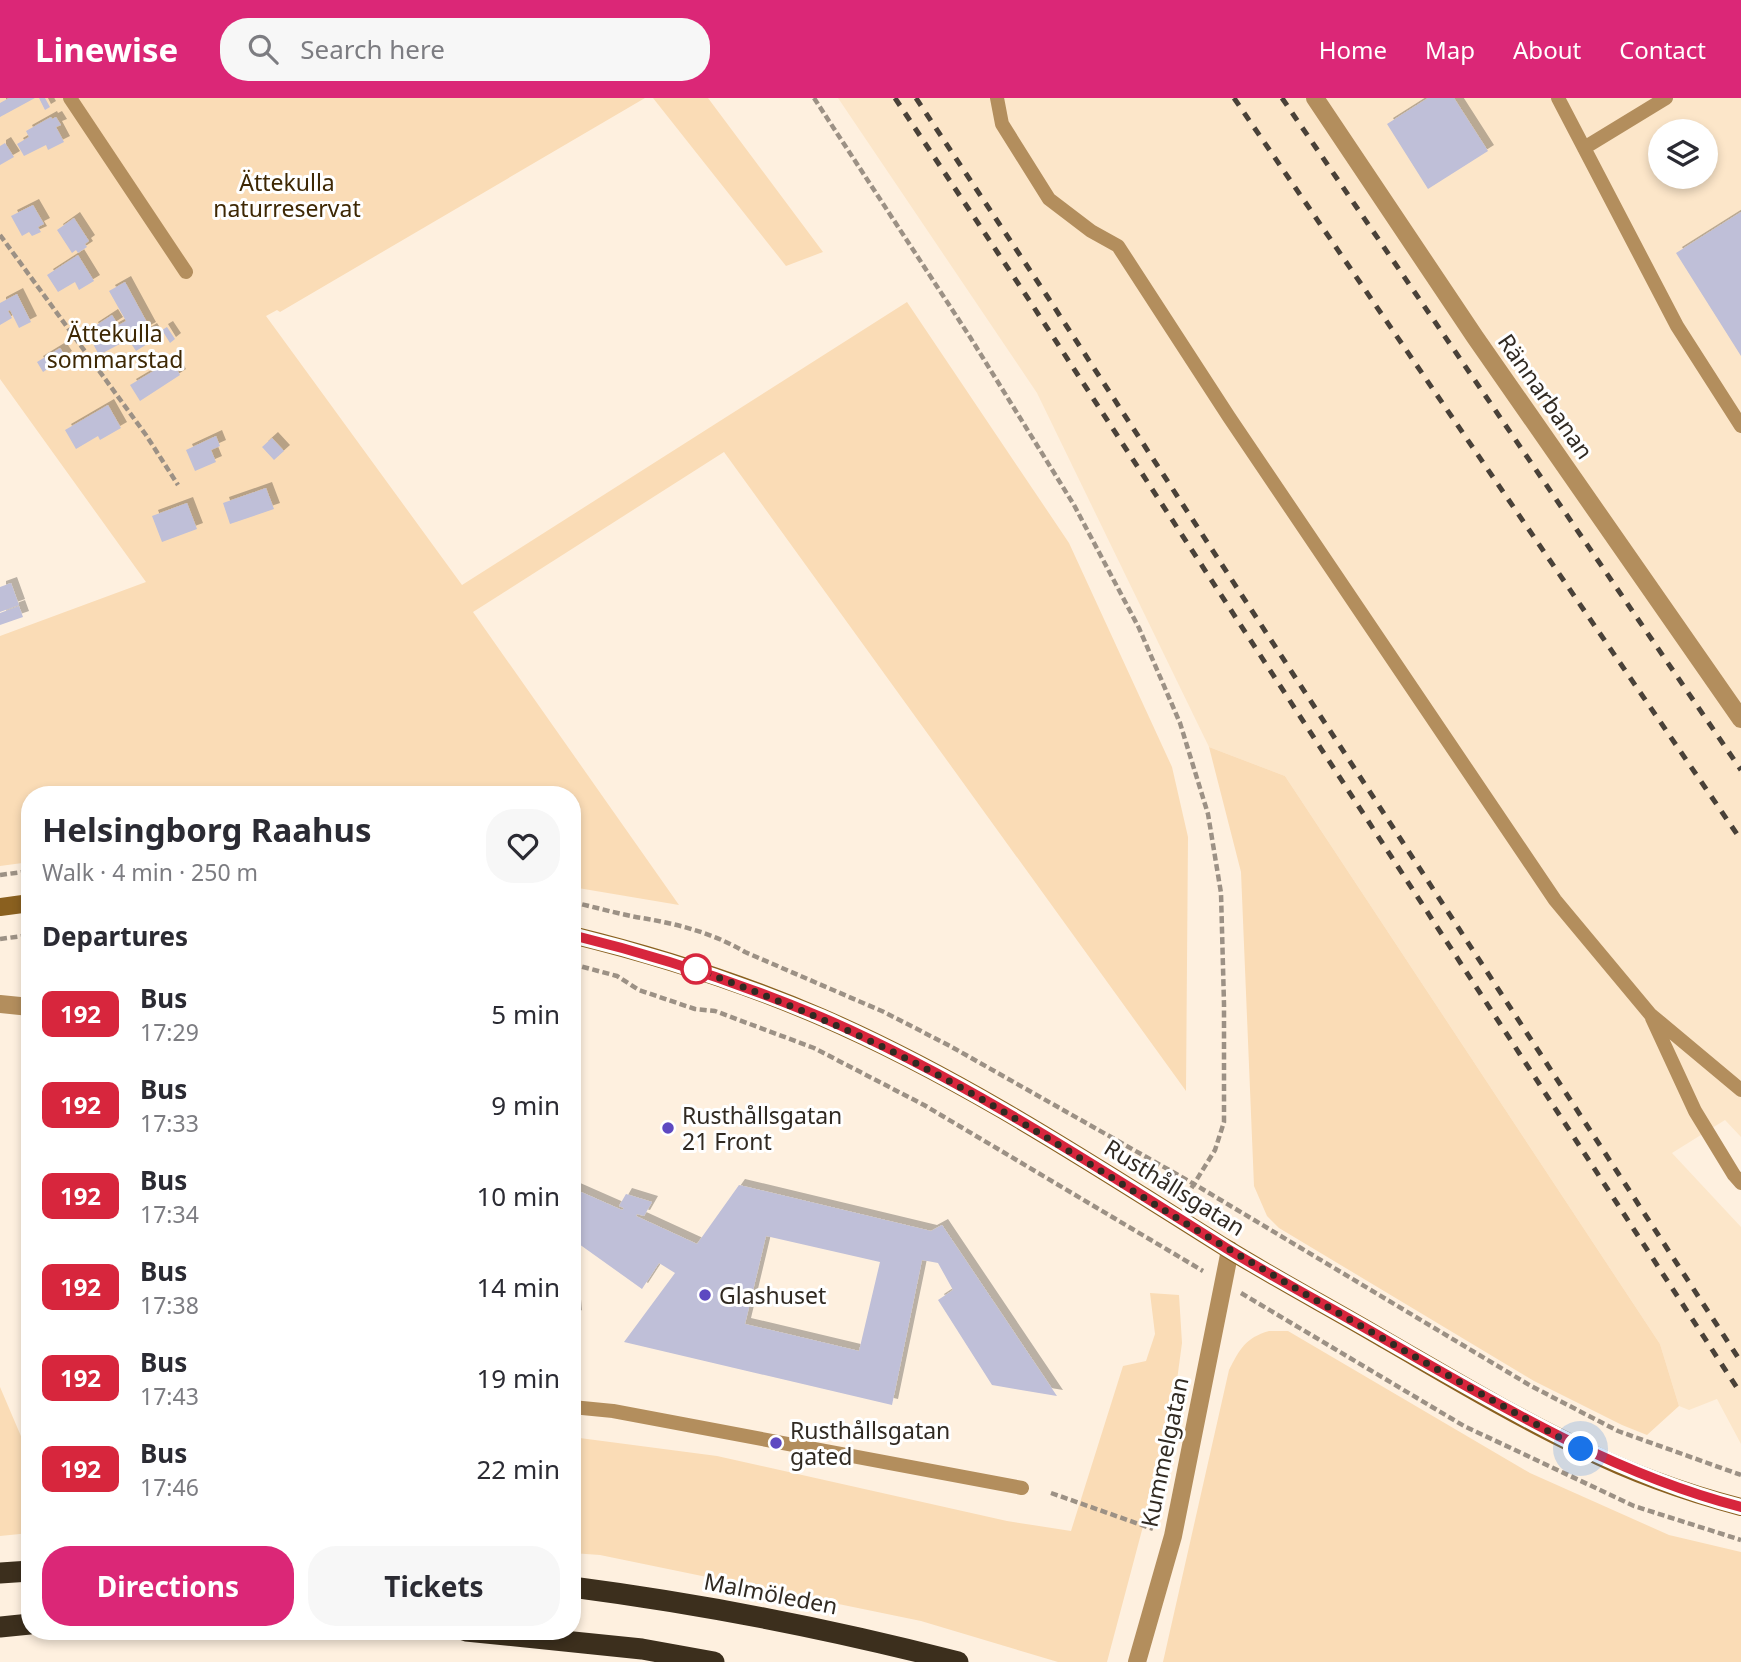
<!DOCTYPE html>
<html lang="en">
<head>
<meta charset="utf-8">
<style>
	body { margin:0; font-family:"Noto Sans",sans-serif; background:#f7f7f7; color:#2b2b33; height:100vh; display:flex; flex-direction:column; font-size:26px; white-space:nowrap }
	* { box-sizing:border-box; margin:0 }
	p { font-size:23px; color:#7c7c81 }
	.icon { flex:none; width:38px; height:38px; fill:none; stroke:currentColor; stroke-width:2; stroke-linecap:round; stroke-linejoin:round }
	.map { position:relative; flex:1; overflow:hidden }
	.drawer { position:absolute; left:21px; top:688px; width:560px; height:854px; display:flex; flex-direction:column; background:#fff; border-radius:28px; box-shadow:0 4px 10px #0003 }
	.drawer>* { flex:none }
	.badge { padding:0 14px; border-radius:10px; font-size:24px; line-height:46px }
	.tools { position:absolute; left:1648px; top:21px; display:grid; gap:14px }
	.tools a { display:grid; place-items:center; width:70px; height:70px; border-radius:50%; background:#fff; box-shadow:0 4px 10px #0003; font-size:35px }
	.you { position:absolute; width:35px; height:35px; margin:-18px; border:5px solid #fff; border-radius:50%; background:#1a73e8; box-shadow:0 0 0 10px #1a73e833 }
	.map>.badge { position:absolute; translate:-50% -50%; box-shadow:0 0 0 4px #fff }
	h2 { padding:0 21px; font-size:26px; line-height:63px }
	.round { display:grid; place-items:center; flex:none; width:74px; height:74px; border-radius:28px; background:#f7f7f7 }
	.overview { display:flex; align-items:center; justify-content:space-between; height:119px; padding:0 21px }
	h1 { font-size:33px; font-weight:700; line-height:52px }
	.button { display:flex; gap:14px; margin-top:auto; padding:14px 21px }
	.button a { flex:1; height:80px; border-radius:28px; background:#db2777; color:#fff; font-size:28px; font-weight:700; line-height:80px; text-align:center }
	.button a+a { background:#f7f7f7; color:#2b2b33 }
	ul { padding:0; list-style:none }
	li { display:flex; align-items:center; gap:21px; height:91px; padding:0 21px }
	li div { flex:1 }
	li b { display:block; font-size:26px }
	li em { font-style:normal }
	li .badge { min-width:77px; font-weight:700; text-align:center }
	header { display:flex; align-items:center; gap:42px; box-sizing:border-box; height:98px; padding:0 35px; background:#db2777; color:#fff }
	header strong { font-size:33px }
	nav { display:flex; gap:38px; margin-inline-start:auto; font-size:24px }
	.search { width:490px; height:63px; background:#f7f7f7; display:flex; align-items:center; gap:18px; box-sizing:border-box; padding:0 24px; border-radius:28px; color:#7c7c81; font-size:26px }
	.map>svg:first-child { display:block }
	.built { fill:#fce6c9; fill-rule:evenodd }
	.green { fill:#fadcb6 }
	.building { fill:#bfbfd8; fill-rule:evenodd; filter:url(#shadow) }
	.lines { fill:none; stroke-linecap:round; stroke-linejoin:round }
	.path { stroke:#9c9185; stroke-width:4.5; stroke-dasharray:7 3.5; stroke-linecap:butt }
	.service { stroke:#b38e5d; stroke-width:14 }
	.minor { stroke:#b38e5d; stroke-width:18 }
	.tertiary { stroke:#b38e5d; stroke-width:18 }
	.secondary { stroke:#8a601f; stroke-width:18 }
	.motorway { stroke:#3c2f1d; stroke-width:21 }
	.rail { stroke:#494138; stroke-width:5; stroke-dasharray:9 9; stroke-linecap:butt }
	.line-casing { stroke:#fff; stroke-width:16 }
	.line { stroke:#d7263d; stroke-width:10 }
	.walk { stroke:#312a22; stroke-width:7; stroke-dasharray:0 12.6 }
	.stop-dot { fill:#fff; stroke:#d7263d; stroke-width:3.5 }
	.poi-dot { fill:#5e49c1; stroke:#fff; stroke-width:2.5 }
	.labels { text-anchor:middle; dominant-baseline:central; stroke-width:6; stroke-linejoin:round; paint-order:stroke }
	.park-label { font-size:23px; fill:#3e2804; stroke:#fff }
	.street-label { font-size:23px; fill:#312a22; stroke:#fff }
	.poi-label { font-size:23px; fill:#312a22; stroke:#fff; text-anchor:start }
</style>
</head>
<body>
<header>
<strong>Linewise</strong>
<div class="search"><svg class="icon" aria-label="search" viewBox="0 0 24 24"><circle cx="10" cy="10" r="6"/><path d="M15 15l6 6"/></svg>Search here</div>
<nav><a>Home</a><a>Map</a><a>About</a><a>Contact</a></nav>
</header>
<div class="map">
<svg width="1741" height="1564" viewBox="0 0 1741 1564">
	<defs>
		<filter id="shadow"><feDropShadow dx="6" dy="-6" stdDeviation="0" flood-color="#0004"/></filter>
	</defs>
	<rect width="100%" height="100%" fill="#fef0df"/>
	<path class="built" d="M 838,0 L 1741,0 L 1741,1039 L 1725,1022 L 1672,1055 L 1741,1129 L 1741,1346 L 1717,1301 L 1689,1312 L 1679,1308 L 1660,1246 L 1285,678 L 1209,649 L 1037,295 ZM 1661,33 L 1706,33 L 1706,79 L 1661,79 Z"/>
	<path class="green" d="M 0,0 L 645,0 L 280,214 L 277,212 L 266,218 L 462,487 L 907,204 L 1069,445 L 1172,669 L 1188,739 L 1186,993 L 724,354 L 473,514 L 679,807 L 572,789 L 572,696 L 30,696 L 30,764 L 0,768 L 0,538 L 146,484 L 0,281 Z
		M 653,0 L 708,0 L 823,154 L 786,168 Z
		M 1209,649 L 1285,678 L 1660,1246 L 1679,1308 L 1647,1337 L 1622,1327 L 1534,1283 L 1279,1130 L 1267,1118 L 1254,1088 L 1241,774 Z
		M 1150,1195 L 1179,1197 L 1182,1245 L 1172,1319 L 1107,1564 L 1058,1564 L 921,1523 L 600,1457 L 572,1455 L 572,1339 L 717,1358 L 1007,1423 L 1071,1433 L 1123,1268 L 1146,1263 L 1155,1236 Z
		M 1269,1233 L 1288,1233 L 1530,1375 L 1669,1437 L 1741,1454 L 1741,1564 L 1163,1564 L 1229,1272 C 1240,1251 1245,1240 1269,1233 Z
		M 0,1289 L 26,1350 L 30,1350 L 30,1435 L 0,1438 Z"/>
	<path class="building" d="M 9,0 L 35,0 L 0,19 L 0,5 Z
		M 39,0 L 45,0 L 50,9 L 45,12 Z
		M 1428,0 L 1454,0 L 1488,53 L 1428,91 L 1387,26 Z
		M 51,19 L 52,21 L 56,19 L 61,27 L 56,29 L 64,44 L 48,52 L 46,47 L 24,58 L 17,46 L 29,39 L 26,33 Z
		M 5,45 L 14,59 L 0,67 L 0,48 Z
		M 33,107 L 44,126 L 38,129 L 41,134 L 32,138 L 29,134 L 22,138 L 11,118 Z
		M 1741,114 L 1741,258 L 1676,155 Z
		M 74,120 L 89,143 L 85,146 L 87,149 L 78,155 L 76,152 L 72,155 L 57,132 Z
		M 78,157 L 94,183 L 79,192 L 75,184 L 58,194 L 47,177 Z
		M 125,184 L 150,230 L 99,257 L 91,242 L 126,223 L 109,193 Z
		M 17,196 L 31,224 L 19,230 L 10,212 L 8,213 L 12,220 L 0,227 L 0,205 Z
		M 112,217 L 117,225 L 97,238 L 92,230 Z
		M 167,229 L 175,241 L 170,245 L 162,232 Z
		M 151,231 L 157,240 L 136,253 L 130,244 Z
		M 60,250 L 66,259 L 43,274 L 37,264 Z
		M 172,262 L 180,277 L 140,303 L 130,287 Z
		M 108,307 L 121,330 L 100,342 L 98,338 L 76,351 L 65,332 Z
		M 216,338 L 220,348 L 211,352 L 216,364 L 195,373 L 186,352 Z
		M 272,340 L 284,353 L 274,362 L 262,349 Z
		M 266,390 L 274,411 L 230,426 L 223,405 Z
		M 187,405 L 197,431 L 162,444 L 152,418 Z
		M 11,485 L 19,507 L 0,514 L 0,489 Z
		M 19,508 L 23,519 L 0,527 L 0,515 Z
		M 739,1087 L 931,1133 L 942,1127 L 1057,1298 L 992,1287 L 938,1202 L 953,1192 L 938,1165 L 922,1162 L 892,1307 L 624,1244 L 675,1175 L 659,1165 L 642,1191 L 572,1141 L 572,1090 L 622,1112 L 624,1110 L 619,1108 L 626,1096 L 652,1104 L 644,1118 L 637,1116 L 636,1118 L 697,1146 ZM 766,1138 L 880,1164 L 859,1253 L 745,1226 Z
		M 572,1196 L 574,1196 L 576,1218 L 572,1220 Z"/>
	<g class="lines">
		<path class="path" d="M 814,0 L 970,239 L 1074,407 L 1139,530 L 1180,625 L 1208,716 L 1221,795 L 1224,906 L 1224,1024 L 1215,1052 L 1184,1102
			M 0,137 L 146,337 L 178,387
			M 0,777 L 30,773
			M 572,804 C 595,809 618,816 642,820 C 678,826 713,835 745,854 L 884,914 L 950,948 L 1194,1086 L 1531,1288 L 1618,1333 L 1741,1377
			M 0,841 L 30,837
			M 572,866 L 617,878 L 639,892 L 695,911 L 715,913 L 814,950 L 924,1007 L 1203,1173
			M 1241,1195 L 1464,1328 L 1634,1408 L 1741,1442
			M 1051,1395 L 1153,1431"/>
		<path class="service" d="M 70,0 L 186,174
			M 997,0 L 1002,26 L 1049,101 L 1091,133 L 1118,148 L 1229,319 L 1555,802 L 1650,916 L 1741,992
			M 1558,0 L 1677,228 L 1741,328
			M 1584,50 L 1666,0
			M 1652,920 L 1695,1013 L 1734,1077 L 1741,1085
			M 572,1309 L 613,1313 L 1022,1390"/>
		<path class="minor" d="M 1315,0 L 1475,239 L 1741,621
			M 0,906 L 30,909"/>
		<path class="tertiary" d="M 1137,1564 L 1173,1438 L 1230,1152"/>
		<path class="secondary" d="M 0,809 L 30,805
			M 572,837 C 658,858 740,884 821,919 C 964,981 1095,1068 1226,1150 C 1276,1181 1329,1209 1380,1239 C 1446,1277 1512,1317 1581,1350 C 1631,1375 1687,1395 1741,1409"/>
		<path class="motorway" d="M 0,1475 L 30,1473
			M 572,1489 C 702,1506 831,1531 958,1564
			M 0,1529 L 30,1526
			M 466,1533 L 642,1551 L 714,1564"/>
		<path class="rail" d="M 895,0 L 1033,208 L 1741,1296
			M 916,0 L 1047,198 L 1741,1264
			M 1234,0 L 1741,742
			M 1282,0 L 1741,672"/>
	</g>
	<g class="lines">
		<g class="line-casing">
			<path id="line" d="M 572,837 C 658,858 740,885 821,919 C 962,980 1097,1069 1226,1150 C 1278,1182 1333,1211 1386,1242 C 1499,1307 1613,1376 1741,1409"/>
		</g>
		<use href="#line" class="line"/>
		<path class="walk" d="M 696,871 C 779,902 860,935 938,977 C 1039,1031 1133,1095 1232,1153 C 1347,1221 1464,1287 1581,1351"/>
	</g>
	<circle class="stop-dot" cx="696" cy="871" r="14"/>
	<g class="poi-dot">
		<circle cx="668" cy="1030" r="7"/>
		<circle cx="705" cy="1197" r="7"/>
		<circle cx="776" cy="1345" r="7"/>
	</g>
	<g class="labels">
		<g class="park-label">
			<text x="287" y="84">Ättekulla<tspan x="287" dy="26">naturreservat</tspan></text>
			<text x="115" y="235">Ättekulla<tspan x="115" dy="26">sommarstad</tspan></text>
		</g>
		<g class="street-label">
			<text transform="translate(1546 298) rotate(55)">Rännarbanan</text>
			<text transform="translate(1175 1089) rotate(32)">Rusthållsgatan</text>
			<text transform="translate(1164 1354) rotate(-78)">Kummelgatan</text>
			<text transform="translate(771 1495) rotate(11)">Malmöleden</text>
		</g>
		<g class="poi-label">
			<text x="682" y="1017">Rusthållsgatan<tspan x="682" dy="26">21 Front</tspan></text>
			<text x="719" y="1197">Glashuset</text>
			<text x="790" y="1332">Rusthållsgatan<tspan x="790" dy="26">gated</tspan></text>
		</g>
	</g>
</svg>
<div class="tools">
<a><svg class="icon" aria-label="layers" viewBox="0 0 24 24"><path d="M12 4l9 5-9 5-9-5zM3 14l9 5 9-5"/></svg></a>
</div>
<div class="you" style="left:1581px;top:1351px"></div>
<section class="drawer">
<div class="overview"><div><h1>Helsingborg Raahus</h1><p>Walk · 4 min · 250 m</p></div><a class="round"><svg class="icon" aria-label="heart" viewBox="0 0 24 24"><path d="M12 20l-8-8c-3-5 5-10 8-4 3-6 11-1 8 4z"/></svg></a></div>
<h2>Departures</h2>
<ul>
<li><span class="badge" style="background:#d7263d;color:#fff">192</span><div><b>Bus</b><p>17:29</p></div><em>5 min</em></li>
<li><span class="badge" style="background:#d7263d;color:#fff">192</span><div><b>Bus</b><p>17:33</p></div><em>9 min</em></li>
<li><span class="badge" style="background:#d7263d;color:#fff">192</span><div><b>Bus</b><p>17:34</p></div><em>10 min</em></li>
<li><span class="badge" style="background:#d7263d;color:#fff">192</span><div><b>Bus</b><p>17:38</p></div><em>14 min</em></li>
<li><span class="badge" style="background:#d7263d;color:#fff">192</span><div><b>Bus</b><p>17:43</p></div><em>19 min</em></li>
<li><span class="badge" style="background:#d7263d;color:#fff">192</span><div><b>Bus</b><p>17:46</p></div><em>22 min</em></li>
</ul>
<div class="button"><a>Directions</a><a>Tickets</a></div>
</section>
</div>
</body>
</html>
